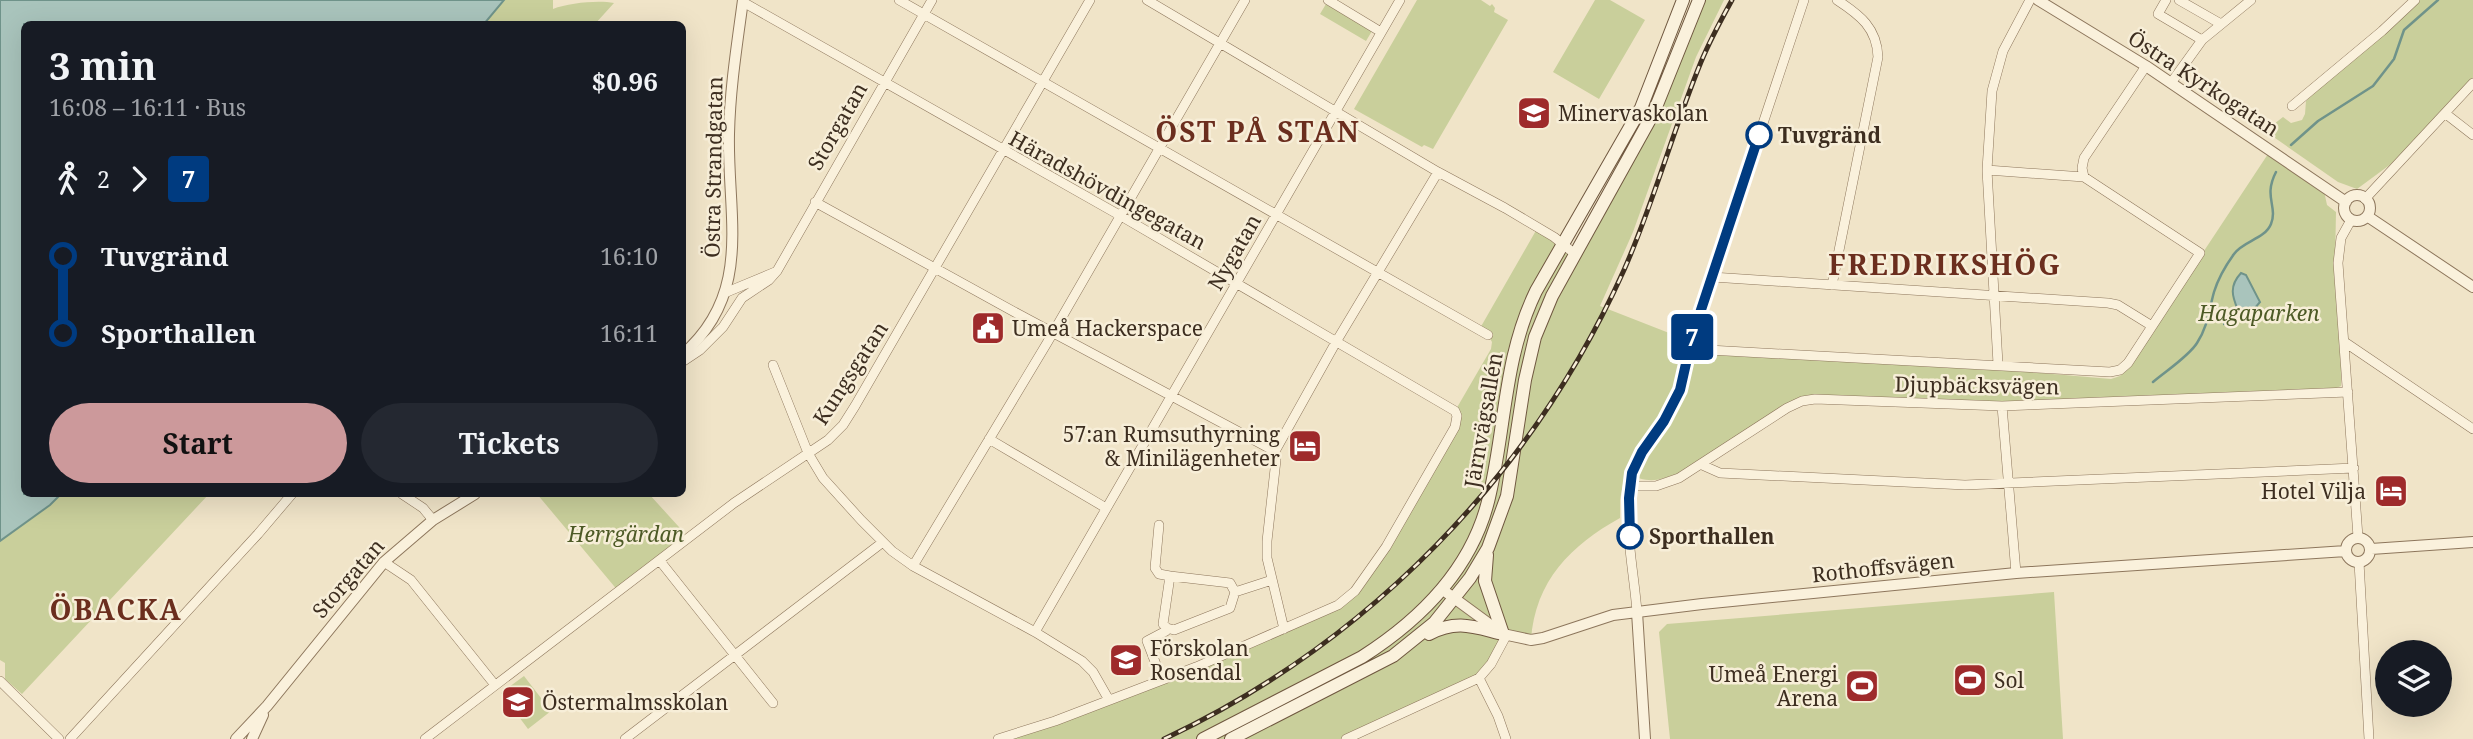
<!DOCTYPE html>
<html lang="en">
<head>
<meta charset="utf-8">
<style>
	body { margin:0; font-family:"Noto Serif",serif; background:#242831; color:#f1f3f6; height:100vh; display:flex; flex-direction:column; font-size:26px; white-space:nowrap }
	* { box-sizing:border-box; margin:0 }
	p { font-size:23px; color:#9ea1a6 }
	.icon { flex:none; width:38px; height:38px; fill:none; stroke:currentColor; stroke-width:2; stroke-linecap:round; stroke-linejoin:round }
	.map { position:relative; flex:1; overflow:hidden }
	.details { position:absolute; left:21px; top:21px; width:665px; height:476px; display:flex; flex-direction:column; background:#171b24; border-radius:10px; box-shadow:0 7px 28px #0002 }
	.details>* { flex:none }
	.badge { padding:0 14px; border-radius:5px; font-size:24px; line-height:46px }
	.tools { position:absolute; left:2375px; top:640px; display:grid; gap:14px }
	.tools a { display:grid; place-items:center; width:77px; height:77px; border-radius:50%; background:#171b24; box-shadow:0 7px 28px #0002; font-size:35px }
	.map>.badge { position:absolute; translate:-50% -50%; box-shadow:0 0 0 4px #fff }
	.legs { display:flex; align-items:center; gap:10px; height:77px; padding:0 28px; font-size:23px }
	.legs p { margin-inline-start:auto }
	.overview { display:flex; align-items:center; justify-content:space-between; height:119px; padding:0 28px }
	h1 { font-size:38px; font-weight:700; line-height:52px }
	.button { display:flex; gap:14px; margin-top:auto; padding:14px 28px }
	.button a { flex:1; height:80px; border-radius:42px; background:#cc999b; color:#111; font-size:28px; font-weight:700; line-height:80px; text-align:center }
	.button a+a { background:#242831; color:#f1f3f6 }
	ul { padding:0 28px; list-style:none }
	li { display:flex; align-items:center; gap:24px; height:77px; font-size:26px }
	li i { display:grid; place-items:center; width:10px; height:100%; margin:0 9px; background:currentColor }
	li i::after { content:''; width:18px; height:18px; margin:-9px; border:5px solid; border-radius:50%; background:#171b24 }
	li p { margin-inline-start:auto }
	li:first-child i { background:linear-gradient(#0000 50%,currentColor 0) }
	li:last-child i { background:linear-gradient(currentColor 50%,#0000 0) }
	.map>svg:first-child { display:block }
	.green { fill:#c9cf9b }
	.water { fill:#a9c4bc; stroke:#6f938a; stroke-width:2 }
	.lines { fill:none; stroke-linecap:round; stroke-linejoin:round }
	.stream { stroke:#6f938a; stroke-width:2.5 }
	.minor-casing { stroke:#8d765c; stroke-width:10 }
	.tertiary-casing { stroke:#8d765c; stroke-width:12 }
	.secondary-casing { stroke:#6f573f; stroke-width:14 }
	.minor { stroke:#faf1dc; stroke-width:9 }
	.tertiary { stroke:#faf1dc; stroke-width:10 }
	.secondary { stroke:#faf1dc; stroke-width:12 }
	.rail-casing { stroke:#3d2e20; stroke-width:5 }
	.rail { stroke:#f7eed8; stroke-width:2.5; stroke-dasharray:8; stroke-linecap:butt }
	.line-1-casing { stroke:#fff; stroke-width:16 }
	.line-1 { stroke:#003b80; stroke-width:10 }
	.stop-1-dot { fill:#fff; stroke:#003b80; stroke-width:3.5 }
	.labels { text-anchor:middle; dominant-baseline:central; stroke-width:5; stroke-linejoin:round; paint-order:stroke }
	.street-label { font-size:21px; fill:#3d2e20; stroke:#f7eed8 }
	.poi-label { font-size:21px; fill:#3d2e20; stroke:#f7eed8; text-anchor:start }
	.stop-label { font-size:21px; font-weight:bold; fill:#3d2e20; stroke:#f7eed8; text-anchor:start }
	.park-label { font-size:21px; font-style:italic; fill:#4d5a26; stroke:#f7eed8 }
	.district-label { font-size:28px; font-weight:bold; letter-spacing:2px; fill:#6b2e1e; stroke:#f7eed8 }
</style>
</head>
<body>
<div class="map">
<svg width="2473" height="739" viewBox="0 0 2473 739">
	<rect width="100%" height="100%" fill="#f0e4c8"/>
	<path class="green" d="M 504,0 L 553,0 L 553,9 C 569,3 598,0 614,3 L 595,24 L 484,24 Z
		M 1417,0 L 1481,0 L 1490,6 L 1492,4 L 1495,8 L 1494,12 L 1508,20 L 1433,149 L 1424,145 L 1422,147 L 1354,109 Z
		M 1595,0 L 1610,0 L 1645,20 L 1599,99 L 1553,72 Z
		M 1699,0 L 1724,0 L 1696,57 L 1633,232 L 1600,306 L 1687,340 L 1685,352 L 1996,369 L 2111,379 L 2120,376 L 2128,366 L 2268,154 L 2324,191 L 2327,205 L 2336,212 L 2335,263 L 2342,343 L 2341,386 L 2332,390 L 2002,403 L 1814,395 L 1679,473 C 1655,482 1649,483 1625,473 L 1620,500 L 1620,518 C 1571,545 1535,581 1531,640 L 1506,636 L 1479,678 L 1346,739 L 998,739 L 1305,621 L 1355,591 L 1455,427 L 1455,411 L 1491,349 L 1492,342 L 1488,335 L 1479,330 L 1538,227 L 1575,253 L 1634,147 Z
		M 2415,0 L 2473,0 L 2473,83 L 2414,147 L 2357,189 L 2338,182 L 2265,131 L 2283,117 L 2291,123 L 2302,120 L 2305,114 L 2306,101 Z
		M 1326,4 L 1372,31 L 1366,41 L 1320,14 Z
		M 61,494 L 209,494 L 22,694 L 5,679 L 5,663 L 0,660 L 0,541 L 50,505 Z
		M 537,494 L 649,494 L 689,538 L 619,592 Z
		M 2054,592 L 2063,739 L 1670,739 L 1659,632 L 1667,624 Z
		M 524,676 L 551,711 L 528,729 L 501,693 Z"/>
	<path class="water" d="M 0,0 L 504,0 L 484,24 L 24,24 L 24,494 L 61,494 L 50,505 L 0,541 Z
		M 2241,273 L 2246,275 L 2260,302 L 2255,308 L 2242,314 L 2239,321 L 2224,324 L 2223,317 L 2235,314 L 2238,310 C 2232,296 2229,286 2241,273 Z"/>
	<g class="lines">
		<path class="stream" d="M 2291,145 L 2318,121 L 2373,86 L 2394,59 L 2404,30 L 2438,0
			M 2153,382 C 2166,371 2189,356 2197,343 C 2208,326 2209,310 2214,292 C 2218,279 2226,265 2234,254 C 2243,241 2265,239 2271,224 C 2278,206 2263,197 2276,172"/>
		<g class="minor-casing">
			<path id="minor" d="M 899,0 L 1488,335
				M 1147,0 L 1438,172 L 1505,208 L 1554,237 L 1575,254
				M 1328,0 L 1381,32
				M 2166,0 L 2158,14 L 2202,40
				M 2179,0 L 2221,24
				M 743,2 L 1121,216 L 1455,411 L 1457,416 L 1455,427 L 1386,547 L 1355,591 L 1338,605 L 1196,667 L 1055,721 L 998,739
				M 2171,83 L 2202,40 L 2251,0
				M 2292,106 L 2382,31 L 2415,0
				M 2446,114 L 2473,135
				M 2084,177 L 2082,168 L 2084,158 L 2146,66
				M 2365,199 L 2473,83
				M 815,202 L 1020,315 L 1269,448 L 1274,453
				M 2351,220 L 2341,238 L 2338,263 L 2358,537
				M 1712,277 L 2108,303 L 2118,305 L 2152,326
				M 1832,285 L 1878,57 C 1877,28 1860,15 1837,0
				M 727,292 L 775,272
				M 2346,343 L 2473,429
				M 1691,349 L 2110,372 L 2120,370 L 2128,363 L 2200,253 L 2084,177 L 1987,170
				M 682,362 L 700,350 L 723,327 L 742,298 L 769,280 L 777,271 L 932,0
				M 1998,364 L 1987,170 L 1992,91 L 2003,51 L 2030,0
				M 773,365 L 808,453 L 823,478 L 861,520 L 892,551 L 913,566 L 1035,632 L 1082,661 L 1093,672 L 1109,700
				M 2002,406 L 2016,573
				M 989,439 L 1106,508
				M 1702,465 L 1720,473 L 1965,485 L 2354,468
				M 1630,486 L 1656,486 L 1679,478 L 1787,408 L 1802,401 L 1815,399 L 2002,406 L 2348,392
				M 402,494 L 423,508 L 433,520
				M 1159,525 L 1155,568 L 1159,574 L 1170,576
				M 660,561 L 773,703
				M 384,562 L 411,580 L 495,685
				M 2359,562 L 2369,739
				M 913,566 L 1047,343 L 1245,0
				M 1235,592 L 1230,608 L 1174,630 L 1167,628 L 1163,624 L 1170,576 L 1230,583 L 1235,592 L 1272,580
				M 1637,612 C 1634,570 1621,514 1632,473 C 1637,454 1652,439 1663,423 C 1680,398 1688,367 1692,337 L 1804,0
				M 1284,629 L 1267,558 L 1267,541 L 1276,460 L 1274,453 L 1336,342 L 1438,172
				M 1035,632 L 1400,0
				M 1479,678 L 1498,716 L 1506,739
				M 1162,680 L 1147,641 L 1166,631 L 1167,628
				M 0,681 L 59,739
				M 70,739 L 258,534 L 292,494
				M 425,739 L 734,503 L 828,440 L 843,425 L 855,406 L 1090,0
				M 625,739 L 883,542
				M 1346,739 L 1479,678 L 1491,664 L 1506,636"/>
		</g>
		<g class="tertiary-casing">
			<path id="tertiary" d="M 2038,0 L 2146,66 L 2346,202
				M2344 208a13 13 0 1 1 26 0a13 13 0 1 1-26 0Z
				M 2367,216 L 2473,287
				M 682,355 C 754,293 727,216 729,134 C 730,88 737,45 743,0
				M2346 550a12 12 0 1 1 24 0a12 12 0 1 1-24 0Z
				M 2371,549 L 2473,542
				M 1443,590 L 1503,634 L 1531,640 L 1543,638 L 1613,615 L 1702,604 L 2016,573 L 2346,551
				M 1637,612 L 1645,739
				M 236,739 L 267,706 L 384,562 L 433,520 L 475,494
				M 252,739 L 263,715"/>
		</g>
		<g class="secondary-casing">
			<path id="secondary" d="M 1429,634 C 1457,619 1474,627 1503,634 L 1485,581 L 1487,555
				M 1203,739 L 1362,657 C 1423,618 1475,565 1490,493 C 1506,423 1504,357 1536,291 L 1641,108 L 1683,0
				M 1231,739 L 1393,656 L 1434,623 L 1470,578 L 1488,548 L 1507,496 L 1525,380 L 1535,337 L 1552,296 L 1654,112 L 1699,0"/>
		</g>
		<use href="#minor" class="minor"/>
		<use href="#tertiary" class="tertiary"/>
		<use href="#secondary" class="secondary"/>
		<g class="rail-casing">
			<path id="rail" d="M 1164,739 C 1368,643 1532,475 1624,270 C 1654,202 1673,130 1701,62 C 1710,40 1721,20 1732,0"/>
		</g>
		<use href="#rail" class="rail"/>
	</g>
	<g class="lines">
		<g class="line-1-casing">
			<path id="line-1" d="M 1630,536 L 1629,498 L 1632,473 L 1642,452 L 1664,421 L 1680,390 L 1692,337 L 1759,135"/>
		</g>
		<use href="#line-1" class="line-1"/>
	</g>
	<defs>
		<g id="school-square" transform="scale(1.75)"><rect x="-9" y="-9" width="18" height="18" rx="4" fill="#9e2a2b" stroke="#f7eed8"/><path d="M0-5L7-2L0 1L-7-2ZM-4 1L0 2.5L4 1V4Q0 6-4 4Z" fill="#fff"/></g>
		<g id="civic-square" transform="scale(1.75)"><rect x="-9" y="-9" width="18" height="18" rx="4" fill="#9e2a2b" stroke="#f7eed8"/><path d="M-.6-6.5H3V-4.5H.6V-3L4-1V1h2V6H-6V1h2V-1L-.6-3ZM-1.2 2.5V6h2.4V2.5Z" fill="#fff"/></g>
		<g id="hotel-square" transform="scale(1.75)"><rect x="-9" y="-9" width="18" height="18" rx="4" fill="#9e2a2b" stroke="#f7eed8"/><path d="M-6-4.5h1.5V1H6V5H4.5V3h-9V5H-6ZM-4 0a1.8 1.8 0 1 1 3.6 0ZM.5 0V-2.5h3Q6-2.5 6 0Z" fill="#fff"/></g>
		<g id="stadium-square" transform="scale(1.75)"><rect x="-9" y="-9" width="18" height="18" rx="4" fill="#9e2a2b" stroke="#f7eed8"/><path d="M0-5a6.5 5 0 1 0 0 10a6.5 5 0 1 0 0-10ZM-3.5-1.8h7v3.6h-7Z" fill="#fff"/></g>
	</defs>
	<g fill-rule="evenodd">
		<use href="#school-square" x="1534" y="113"/>
		<use href="#civic-square" x="988" y="328"/>
		<use href="#hotel-square" x="1305" y="446"/>
		<use href="#hotel-square" x="2391" y="491"/>
		<use href="#school-square" x="1126" y="660"/>
		<use href="#stadium-square" x="1970" y="680"/>
		<use href="#stadium-square" x="1862" y="686"/>
		<use href="#school-square" x="518" y="702"/>
	</g>
	<g class="stop-1-dot">
		<circle cx="1759" cy="135" r="12"/>
		<circle cx="1630" cy="536" r="12"/>
	</g>
	<g class="labels">
		<g class="street-label">
			<text transform="translate(2204 83) rotate(33)">Östra Kyrkogatan</text>
			<text transform="translate(837 126) rotate(-60)">Storgatan</text>
			<text transform="translate(713 167) rotate(-89)">Östra Strandgatan</text>
			<text transform="translate(1108 190) rotate(29)">Häradshövdingegatan</text>
			<text transform="translate(1234 252) rotate(-60)">Nygatan</text>
			<text transform="translate(850 373) rotate(-57)">Kungsgatan</text>
			<text transform="translate(1977 385) rotate(1)">Djupbäcksvägen</text>
			<text transform="translate(1483 420) rotate(-80)">Järnvägsallén</text>
			<text transform="translate(1883 567) rotate(-6)">Rothoffsvägen</text>
			<text transform="translate(348 578) rotate(-49)">Storgatan</text>
		</g>
		<g class="poi-label">
			<text x="1558" y="113">Minervaskolan</text>
			<text x="1012" y="328">Umeå Hackerspace</text>
			<text x="1280" y="434" text-anchor="end">57:an Rumsuthyrning<tspan x="1280" dy="24">&amp; Minilägenheter</tspan></text>
			<text x="2366" y="491" text-anchor="end">Hotel Vilja</text>
			<text x="1150" y="648">Förskolan<tspan x="1150" dy="24">Rosendal</tspan></text>
			<text x="1838" y="674" text-anchor="end">Umeå Energi<tspan x="1838" dy="24">Arena</tspan></text>
			<text x="1994" y="680">Sol</text>
			<text x="542" y="702">Östermalmsskolan</text>
		</g>
		<g class="stop-label">
			<text x="1778" y="135">Tuvgränd</text>
			<text x="1649" y="536">Sporthallen</text>
		</g>
		<g class="park-label">
			<text x="2259" y="313">Hagaparken</text>
			<text x="626" y="534">Herrgärdan</text>
		</g>
		<g class="district-label">
			<text x="1258" y="131">ÖST PÅ STAN</text>
			<text x="1945" y="264">FREDRIKSHÖG</text>
			<text x="116" y="609">ÖBACKA</text>
		</g>
	</g>
</svg>
<div class="tools">
<a><svg class="icon" aria-label="layers" viewBox="0 0 24 24"><path d="M12 4l9 5-9 5-9-5zM3 14l9 5 9-5"/></svg></a>
</div>
<b class="badge" style="left:1692px;top:337px;background:#003b80;color:#fff">7</b>
<section class="details">
<div class="overview"><div><h1>3 min</h1><p>16:08 – 16:11 · Bus</p></div><b>$0.96</b></div>
<div class="legs"><svg class="icon" aria-label="walk" viewBox="0 0 24 24"><circle cx="13" cy="4" r="2"/><path d="M13 8l-2 6 4 7M11 14l-3 7M7 12l3-4h3l4 4"/></svg>2<svg class="icon" aria-label="forward" viewBox="0 0 24 24"><path d="M9 5l7 7-7 7"/></svg><b class="badge" style="background:#003b80;color:#fff">7</b></div>
<ul>
<li><i style="color:#003b80"></i><b>Tuvgränd</b><p>16:10</p></li>
<li><i style="color:#003b80"></i><b>Sporthallen</b><p>16:11</p></li>
</ul>
<div class="button"><a>Start</a><a>Tickets</a></div>
</section>
</div>
</body>
</html>
